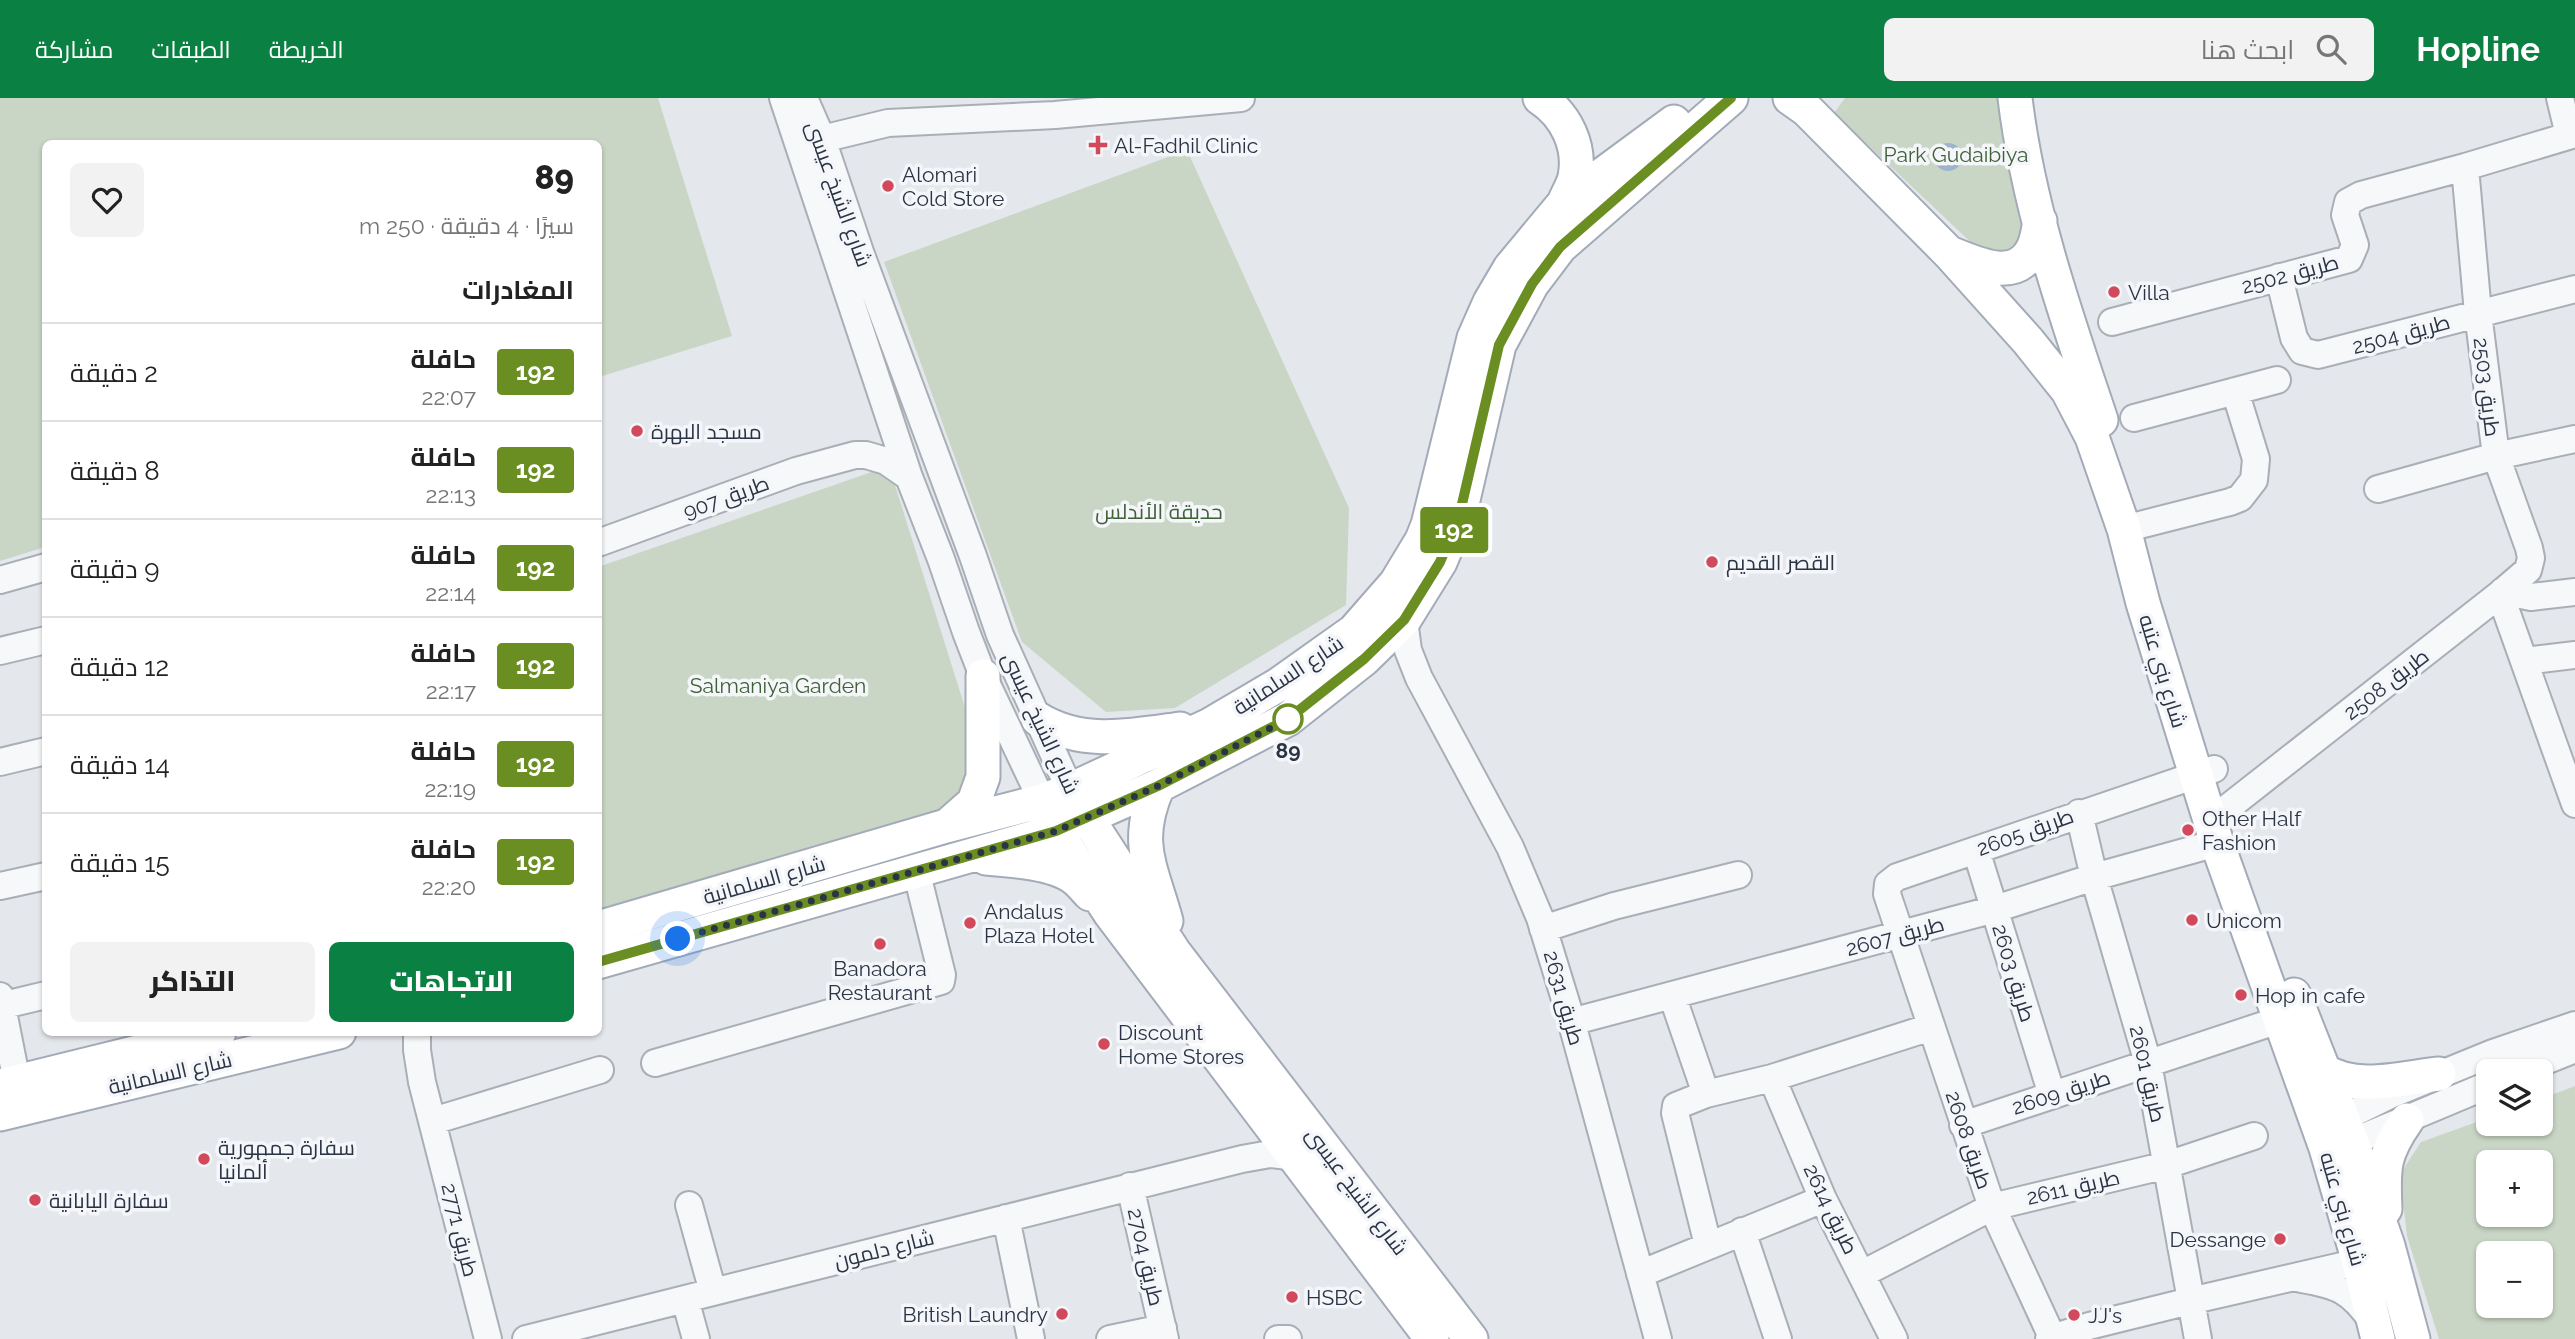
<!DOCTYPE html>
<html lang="ar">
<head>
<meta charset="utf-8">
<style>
	body { margin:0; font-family:Raleway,Cairo,sans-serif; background:#f2f2f2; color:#222; direction:rtl; height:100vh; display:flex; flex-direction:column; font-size:26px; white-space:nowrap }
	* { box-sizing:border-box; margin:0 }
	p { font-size:23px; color:#767676 }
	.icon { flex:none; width:38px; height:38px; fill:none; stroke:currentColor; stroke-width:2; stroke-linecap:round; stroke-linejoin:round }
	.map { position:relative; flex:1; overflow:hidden; direction:ltr }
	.sheet { position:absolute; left:42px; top:42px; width:560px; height:896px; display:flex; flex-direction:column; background:#fff; border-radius:10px; box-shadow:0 2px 5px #0004; direction:rtl }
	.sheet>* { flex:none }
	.badge { padding:0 14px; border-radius:5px; font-size:24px; line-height:46px }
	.fabs { position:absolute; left:2476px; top:961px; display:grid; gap:14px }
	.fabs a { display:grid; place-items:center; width:77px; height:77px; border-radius:10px; background:#fff; box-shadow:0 2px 5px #0004; font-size:35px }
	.you { position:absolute; width:35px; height:35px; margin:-18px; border:5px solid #fff; border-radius:50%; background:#1a73e8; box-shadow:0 0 0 10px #1a73e833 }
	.map>.badge { position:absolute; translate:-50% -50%; box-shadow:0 0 0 4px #fff }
	h2 { padding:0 28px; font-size:26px; line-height:63px }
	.round { display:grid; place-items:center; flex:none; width:74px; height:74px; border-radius:10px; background:#f2f2f2 }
	.headline { display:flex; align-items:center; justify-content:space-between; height:119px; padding:0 28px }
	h1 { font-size:33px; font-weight:800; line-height:52px }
	.cta { display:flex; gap:14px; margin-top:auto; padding:14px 28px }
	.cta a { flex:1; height:80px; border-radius:10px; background:#0b8043; color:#fff; font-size:28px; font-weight:800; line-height:80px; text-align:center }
	.cta a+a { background:#f2f2f2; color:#222 }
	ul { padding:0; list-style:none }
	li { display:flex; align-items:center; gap:21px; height:98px; padding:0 28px; border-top:2px solid #e0e0e0 }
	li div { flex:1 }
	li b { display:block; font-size:26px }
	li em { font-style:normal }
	li .badge { min-width:77px; font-weight:700; text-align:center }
	header { display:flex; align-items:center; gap:42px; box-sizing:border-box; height:98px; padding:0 35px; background:#0b8043; color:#fff }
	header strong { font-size:33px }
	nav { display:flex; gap:38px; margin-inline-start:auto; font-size:24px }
	.search { width:490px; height:63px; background:#f2f2f2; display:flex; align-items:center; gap:18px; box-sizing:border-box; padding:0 24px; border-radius:10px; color:#767676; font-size:26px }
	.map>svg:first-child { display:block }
	.green { fill:#c9d6c5; fill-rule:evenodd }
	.water { fill:#9fb4cc }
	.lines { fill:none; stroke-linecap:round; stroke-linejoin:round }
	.minor-casing { stroke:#a9aeb7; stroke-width:30 }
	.major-casing { stroke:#a3abb8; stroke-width:37 }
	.minor { stroke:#f7f8fa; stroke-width:26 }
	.major { stroke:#fff; stroke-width:33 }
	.line-casing { stroke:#fff; stroke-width:16 }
	.line { stroke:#6b8e23; stroke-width:10 }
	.walk { stroke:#2b3445; stroke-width:7; stroke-dasharray:0 12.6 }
	.poi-dot { fill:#d1495b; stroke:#f4f6f9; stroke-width:2.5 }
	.stop-dot { fill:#fff; stroke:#6b8e23; stroke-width:3.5 }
	.labels { text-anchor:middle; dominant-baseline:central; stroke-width:7; stroke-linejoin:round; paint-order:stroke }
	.poi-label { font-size:21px; fill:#2b3445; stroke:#f4f6f9; text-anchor:start }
	.park-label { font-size:21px; fill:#3f6138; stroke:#f4f6f9 }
	.street-label { font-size:21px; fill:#2b3445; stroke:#f4f6f9 }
	.stop-label { font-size:21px; font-weight:bold; fill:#2b3445; stroke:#f4f6f9 }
</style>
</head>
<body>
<header>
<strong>Hopline</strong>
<div class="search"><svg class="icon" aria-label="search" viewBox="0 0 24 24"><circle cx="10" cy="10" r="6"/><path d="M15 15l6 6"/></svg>ابحث هنا</div>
<nav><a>الخريطة</a><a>الطبقات</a><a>مشاركة</a></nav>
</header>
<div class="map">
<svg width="2575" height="1241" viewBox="0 0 2575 1241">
	<rect width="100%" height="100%" fill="#e4e7ec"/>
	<path class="green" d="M 0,0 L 658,0 L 732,238 L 599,279 L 598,46 L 46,46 L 45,449 L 0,463 Z
		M 1845,0 L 2002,0 L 2030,147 L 2006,161 L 1979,152 L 1834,15 Z
		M 1187,52 L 1349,410 L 1346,507 L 1175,610 L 1106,614 L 1022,544 L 884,164 Z
		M 889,368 L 973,635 L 966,696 L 930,721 L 599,819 L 598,469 Z
		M 2575,988 L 2575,1241 L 2439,1241 L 2407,1138 L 2400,1076 L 2421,1044 L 2488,1020 L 2488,1026 L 2541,1026 L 2541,1001 ZM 2488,1064 L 2541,1064 L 2541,1116 L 2488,1116 ZM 2488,1155 L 2541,1155 L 2541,1208 L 2488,1208 Z"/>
	<path class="water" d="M1934 59a14 14 0 1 1 28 0a14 14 0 1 1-28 0Z"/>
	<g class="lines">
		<g class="minor-casing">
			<path id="minor" d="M 783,0 L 909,379 L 941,461 L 966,534 L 983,578 L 1042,703
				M 804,0 L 822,41 L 860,154 L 973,458 L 1000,537 L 1070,692
				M 2560,0 L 2569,37
				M 808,49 L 810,45 L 822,41 L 888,25 L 1055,17 L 1241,0
				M 2279,179 L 2294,240 L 2302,253 L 2318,257 L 2575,191
				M 2112,224 L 2349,161 L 2355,147 L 2345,117 L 2348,104 L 2361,97 L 2465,69 L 2575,36
				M 2134,320 L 2277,282
				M 2378,391 L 2496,358 L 2575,341
				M 2124,431 L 2230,404 L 2240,400 L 2254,382 L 2256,361 L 2235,293
				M 598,445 L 796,373 L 855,357 L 866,357 L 886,363 L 909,379
				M 0,482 L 46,469
				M 2503,493 L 2531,499 L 2575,494
				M 2500,496 L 2575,706
				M 1404,522 L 1408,552 L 1419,580 L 1510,749 L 1540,820 L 1568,911 L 1658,1241
				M 0,553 L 46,542
				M 2525,563 L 2575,557
				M 0,664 L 46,653
				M 2079,715 L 2094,779 L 2148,965 L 2198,1241
				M 2209,720 L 2226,711 L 2500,496 L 2528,472 L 2531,460 L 2529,450 L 2496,358 L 2478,215 L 2465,69
				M 1976,752 L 2052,997
				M 0,788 L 46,778
				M 1543,831 L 1614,808 L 1738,777
				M 1672,897 L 1706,996
				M 0,898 L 17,984
				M 0,908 L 46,897
				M 1571,924 L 1995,811 L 2094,779 L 2217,745
				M 417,934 L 417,952 L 422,984 L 488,1241
				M 655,965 L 941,883 L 942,877 L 916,772
				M 2520,973 L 2575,951
				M 1772,980 L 1823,1101 L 1894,1241
				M 433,1023 L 600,972
				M 1963,1027 L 2279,922
				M 2332,1033 L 2343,1020 L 2390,997 L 2493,955 L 2575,927
				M 2334,1044 L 2352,1044 L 2488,987
				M 1130,1088 L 1165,1241
				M 689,1107 L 713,1194
				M 1006,1120 L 1031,1241
				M 1742,1133 L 1778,1241
				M 1708,1147 L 1675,1015 L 1676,1008 L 1706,996 L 1772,980 L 1931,929
				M 1640,1176 L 1823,1101
				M 1862,1176 L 1992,1109 L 2167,1067 L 2254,1038
				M 2301,1181 C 2337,1187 2351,1192 2372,1223
				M 685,1201 L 696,1241
				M 526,1241 L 1242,1061 L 1270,1056 L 1296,1059
				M 1110,1241 L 1163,1230
				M 1278,1241 L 1288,1241
				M 2049,1241 L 2089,1228 L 2190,1203 L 2359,1164
				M 2053,1241 L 1992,1109 L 1887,796 L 1888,786 L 1897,779 L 2214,671"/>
		</g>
		<g class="major-casing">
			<path id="major" d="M 1540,0 C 1566,17 1581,48 1575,79 C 1573,88 1567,97 1564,105
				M 1790,0 L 1807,12 L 1949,155 L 2028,243 L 2068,293 L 2092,339 L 2124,431 L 2143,505 L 2217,745 L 2326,1050 L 2359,1164 L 2378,1241
				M 2015,0 C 2028,109 2066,218 2101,322
				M 1952,156 C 1976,165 2013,184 2031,154 C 2037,145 2038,133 2040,123
				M 1038,621 C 1082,648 1131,638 1180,631
				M 1158,688 C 1133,745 1151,768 1166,823
				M 1075,701 L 1174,854 L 1471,1241
				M 1048,714 L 1056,733 L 1110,815 L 1432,1241
				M 948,727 L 974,704 L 983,679 L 983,578
				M 986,760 C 1011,762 1054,765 1074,780 C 1080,784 1085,791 1090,796
				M 598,830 L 946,728 L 1042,703 L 1070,692 L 1210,627 L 1278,587 L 1354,533 L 1396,485 L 1422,442 L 1428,427 L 1474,240 L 1490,204 L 1510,170 L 1564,105 L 1674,24
				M 598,864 L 1056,733 L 1158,688 L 1288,621 L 1364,561 L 1404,522 L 1440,464 L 1459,419 L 1499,247 L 1532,186 L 1560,149 L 1731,0
				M 2294,897 L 2352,1044 L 2388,1148 L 2413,1241
				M 2323,972 C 2356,994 2401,980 2439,976
				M 0,988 L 219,934
				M 0,1016 L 339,934
				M 2385,1111 C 2383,1070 2383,1056 2407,1022"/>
		</g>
		<use href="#minor" class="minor"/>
		<use href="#major" class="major"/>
	</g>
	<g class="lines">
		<g class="line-casing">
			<path id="line" d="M 598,864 L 1056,733 L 1158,688 L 1288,621 L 1364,561 L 1404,522 L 1440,464 L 1459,419 L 1499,247 L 1532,186 L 1560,149 L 1731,0"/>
		</g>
		<use href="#line" class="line"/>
		<path class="walk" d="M 678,841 L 1056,733 L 1158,688 L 1288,621"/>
	</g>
	<g class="poi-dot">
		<path d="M1094.5 36.5h7v7h7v7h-7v7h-7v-7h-7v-7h7z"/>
		<circle cx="888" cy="88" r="7"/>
		<circle cx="2114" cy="194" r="7"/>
		<circle cx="637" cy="333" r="7"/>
		<circle cx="1712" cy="464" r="7"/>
		<circle cx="2188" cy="732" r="7"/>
		<circle cx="2192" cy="822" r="7"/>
		<circle cx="970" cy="825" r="7"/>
		<circle cx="880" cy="846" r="7"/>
		<circle cx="2241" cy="897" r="7"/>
		<circle cx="1104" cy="946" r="7"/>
		<circle cx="204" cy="1061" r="7"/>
		<circle cx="35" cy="1102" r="7"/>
		<circle cx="2280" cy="1141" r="7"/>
		<circle cx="1292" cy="1199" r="7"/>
		<circle cx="1062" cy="1216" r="7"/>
		<circle cx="2074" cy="1217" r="7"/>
	</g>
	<circle class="stop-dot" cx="1288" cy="621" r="14"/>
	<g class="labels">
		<g class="poi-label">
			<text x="1114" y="47">Al-Fadhil Clinic</text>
			<text x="902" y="76">Alomari<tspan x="902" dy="24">Cold Store</tspan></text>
			<text x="2128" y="194">Villa</text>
			<text x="651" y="333">مسجد البهرة</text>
			<text x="1726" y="464">القصر القديم</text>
			<text x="2202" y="720">Other Half<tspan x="2202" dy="24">Fashion</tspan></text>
			<text x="984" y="813">Andalus<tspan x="984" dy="24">Plaza Hotel</tspan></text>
			<text x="2206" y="822">Unicom</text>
			<text x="880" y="870" text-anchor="middle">Banadora<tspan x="880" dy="24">Restaurant</tspan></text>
			<text x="2255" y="897">Hop in cafe</text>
			<text x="1118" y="934">Discount<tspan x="1118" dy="24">Home Stores</tspan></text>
			<text x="218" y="1049">سفارة جمهورية<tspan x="218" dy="24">ألمانيا</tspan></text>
			<text x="49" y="1102">سفارة اليابانية</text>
			<text x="2266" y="1141" text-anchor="end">Dessange</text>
			<text x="1306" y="1199">HSBC</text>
			<text x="1048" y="1216" text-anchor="end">British Laundry</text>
			<text x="2088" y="1217">JJ's</text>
		</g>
		<g class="park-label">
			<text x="1956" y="56">Park Gudaibiya</text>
			<text x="1159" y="413">حديقة الأندلس</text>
			<text x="778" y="587">Salmaniya Garden</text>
		</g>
		<g class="street-label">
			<text transform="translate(839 96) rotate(70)">شارع الشيخ عيسى</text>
			<text transform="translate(2290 176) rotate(-15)">طريق 2502</text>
			<text transform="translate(2401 236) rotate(-15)">طريق 2504</text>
			<text transform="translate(2487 289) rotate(83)">طريق 2503</text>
			<text transform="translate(726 399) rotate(-20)">طريق 907</text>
			<text transform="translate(2163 573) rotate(73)">شارع بني عتبه</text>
			<text transform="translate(1288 577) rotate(-33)">شارع السلمانية</text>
			<text transform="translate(2386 586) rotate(-38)">طريق 2508</text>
			<text transform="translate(1041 625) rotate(65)">شارع الشيخ عيسى</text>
			<text transform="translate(2025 734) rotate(-20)">طريق 2605</text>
			<text transform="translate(764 782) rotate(-16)">شارع السلمانية</text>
			<text transform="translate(1895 838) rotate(-15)">طريق 2607</text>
			<text transform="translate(2014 875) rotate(73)">طريق 2603</text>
			<text transform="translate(1564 900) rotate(74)">طريق 2631</text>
			<text transform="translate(170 975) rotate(-13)">شارع السلمانية</text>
			<text transform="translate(2148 976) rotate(77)">طريق 2601</text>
			<text transform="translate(2061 994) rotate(-18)">طريق 2609</text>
			<text transform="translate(1969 1042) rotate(71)">طريق 2608</text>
			<text transform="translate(2073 1089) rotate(-13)">طريق 2611</text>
			<text transform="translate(1357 1093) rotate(53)">شارع الشيخ عيسى</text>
			<text transform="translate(1831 1111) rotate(64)">طريق 2614</text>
			<text transform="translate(2343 1111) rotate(74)">شارع بني عتبه</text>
			<text transform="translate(460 1132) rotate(76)">طريق 2771</text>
			<text transform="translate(884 1151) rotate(-14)">شارع دلمون</text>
			<text transform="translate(1146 1159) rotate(77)">طريق 2704</text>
		</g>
		<g class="stop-label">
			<text x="1288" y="652">89</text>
		</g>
	</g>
</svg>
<div class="fabs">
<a><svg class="icon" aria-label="layers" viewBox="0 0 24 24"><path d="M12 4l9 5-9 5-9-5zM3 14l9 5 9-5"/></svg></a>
<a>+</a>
<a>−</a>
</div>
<div class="you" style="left:678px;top:841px"></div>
<b class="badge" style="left:1454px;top:432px;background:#6b8e23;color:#fff">192</b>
<section class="sheet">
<div class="headline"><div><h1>89</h1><p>سيرًا · 4 دقيقة · 250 m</p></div><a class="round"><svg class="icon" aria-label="heart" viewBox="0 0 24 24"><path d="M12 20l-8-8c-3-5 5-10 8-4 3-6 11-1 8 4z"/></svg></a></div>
<h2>المغادرات</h2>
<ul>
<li><span class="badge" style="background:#6b8e23;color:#fff">192</span><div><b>حافلة</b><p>22:07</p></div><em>2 دقيقة</em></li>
<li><span class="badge" style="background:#6b8e23;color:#fff">192</span><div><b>حافلة</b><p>22:13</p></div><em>8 دقيقة</em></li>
<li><span class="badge" style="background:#6b8e23;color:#fff">192</span><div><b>حافلة</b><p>22:14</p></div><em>9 دقيقة</em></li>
<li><span class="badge" style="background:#6b8e23;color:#fff">192</span><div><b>حافلة</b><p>22:17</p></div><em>12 دقيقة</em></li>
<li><span class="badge" style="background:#6b8e23;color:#fff">192</span><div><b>حافلة</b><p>22:19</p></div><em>14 دقيقة</em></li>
<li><span class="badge" style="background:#6b8e23;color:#fff">192</span><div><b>حافلة</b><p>22:20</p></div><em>15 دقيقة</em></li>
</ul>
<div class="cta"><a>الاتجاهات</a><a>التذاكر</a></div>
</section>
</div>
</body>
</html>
